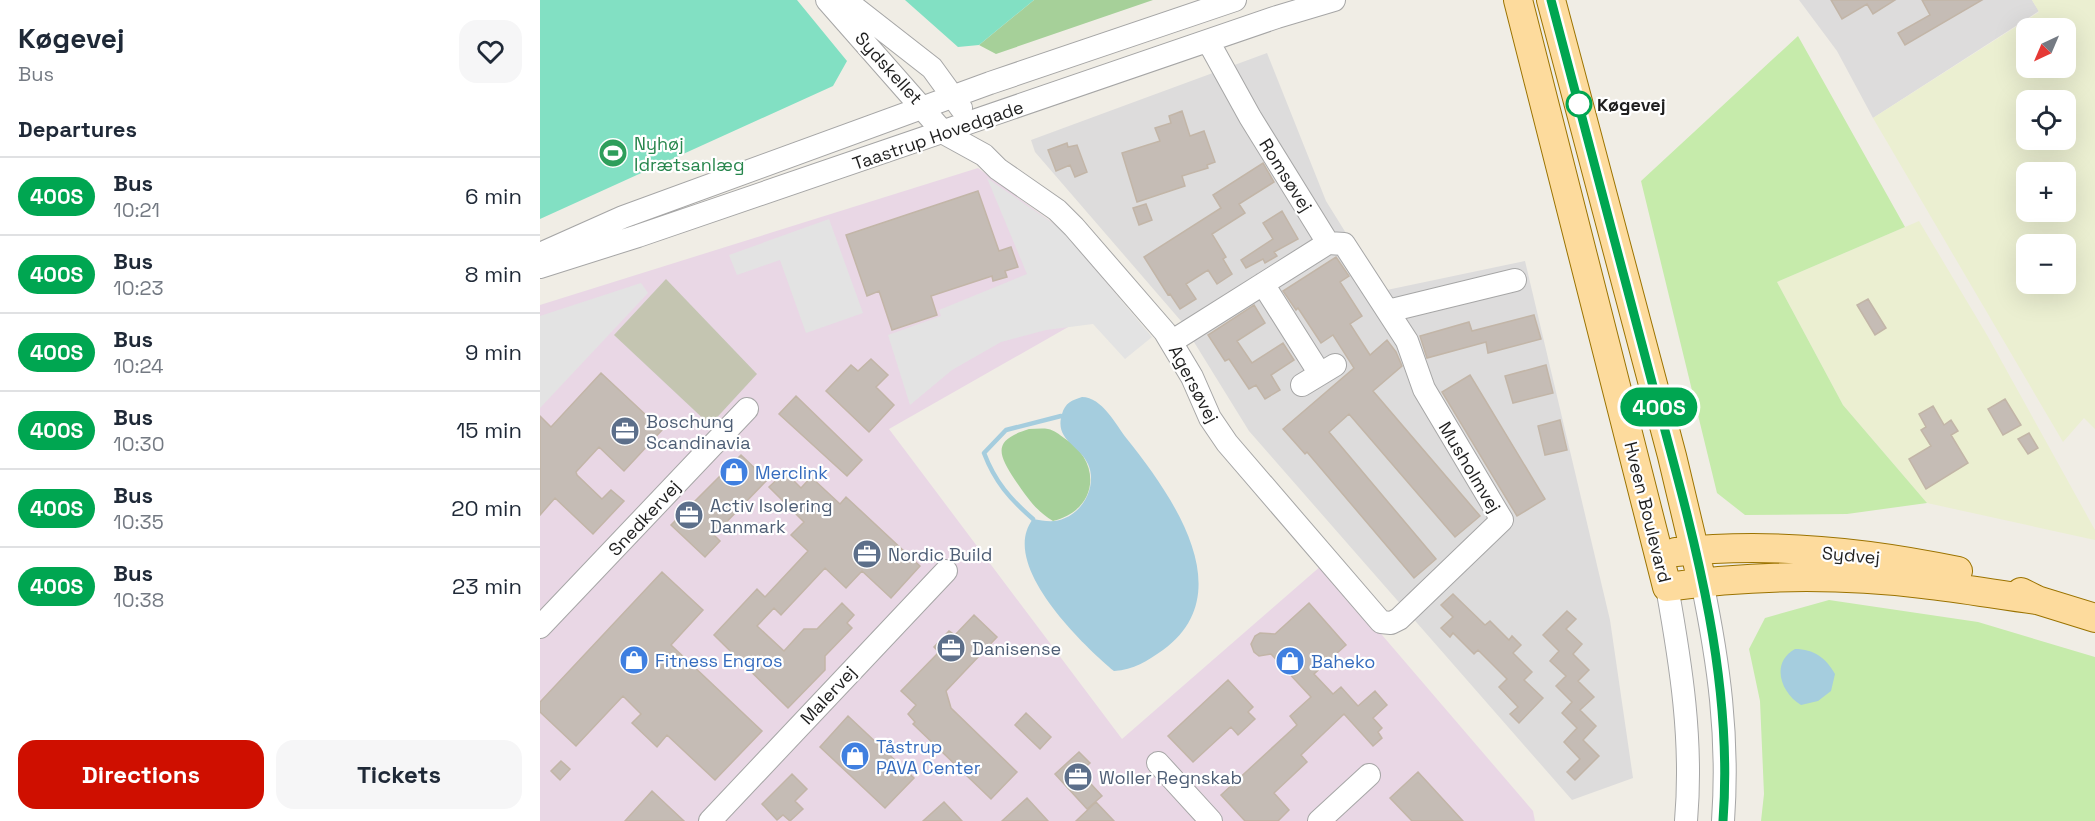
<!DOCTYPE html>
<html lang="en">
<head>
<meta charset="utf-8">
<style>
	body { margin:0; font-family:"Space Grotesk",sans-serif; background:#f6f6f7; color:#1f2937; height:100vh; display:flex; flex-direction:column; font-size:22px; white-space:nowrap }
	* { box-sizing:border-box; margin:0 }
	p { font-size:20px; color:#747a83 }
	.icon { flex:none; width:33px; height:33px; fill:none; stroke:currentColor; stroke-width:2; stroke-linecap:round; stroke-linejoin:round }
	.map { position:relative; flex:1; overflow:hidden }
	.drawer { display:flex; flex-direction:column; background:#fff; width:540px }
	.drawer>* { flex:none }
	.badge { padding:0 12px; border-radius:20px; font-size:21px; line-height:39px }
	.needle { width:39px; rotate:224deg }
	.controls { position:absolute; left:1476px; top:18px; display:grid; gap:12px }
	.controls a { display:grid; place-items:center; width:60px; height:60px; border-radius:12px; background:#fff; box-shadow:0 6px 24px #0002; font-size:30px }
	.map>.badge { position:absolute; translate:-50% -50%; box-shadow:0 0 0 3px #fff }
	h2 { padding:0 18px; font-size:22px; line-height:54px }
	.round { display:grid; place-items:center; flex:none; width:63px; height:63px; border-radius:18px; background:#f6f6f7 }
	.head { display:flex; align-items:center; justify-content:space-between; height:102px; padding:0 18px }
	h1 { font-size:28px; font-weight:800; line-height:45px }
	.primary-button { display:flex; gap:12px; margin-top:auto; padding:12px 18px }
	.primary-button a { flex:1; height:69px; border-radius:18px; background:#cf0f00; color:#fff; font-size:24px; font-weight:800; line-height:69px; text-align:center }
	.primary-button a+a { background:#f6f6f7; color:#1f2937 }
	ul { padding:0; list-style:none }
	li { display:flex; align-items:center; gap:18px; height:78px; padding:0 18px; border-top:2px solid #e0e1e3 }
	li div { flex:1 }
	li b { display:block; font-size:22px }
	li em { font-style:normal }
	li .badge { min-width:66px; font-weight:700; text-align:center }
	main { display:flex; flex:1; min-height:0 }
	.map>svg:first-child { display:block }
	.residential { fill:#dddcdc }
	.industrial { fill:#e9d7e5 }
	.construction { fill:#c4c5b1 }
	.farmland { fill:#ebefd1; fill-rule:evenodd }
	.grass { fill:#c6ebab }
	.forest { fill:#a6d099 }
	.pitch { fill:#82e0c3 }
	.parking { fill:#e3e3e3 }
	.water { fill:#a5cdde }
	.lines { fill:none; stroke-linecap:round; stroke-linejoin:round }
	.stream { stroke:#a5cdde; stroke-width:4.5 }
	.building { fill:#c5bcb5; stroke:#c2b5a7; stroke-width:1.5 }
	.minor-casing { stroke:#a6a6a6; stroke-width:24 }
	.major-casing { stroke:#9b7300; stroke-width:30 }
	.minor { stroke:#fff; stroke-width:22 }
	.major { stroke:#fddb9d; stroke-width:28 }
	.line-casing { stroke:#fff; stroke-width:14 }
	.line { stroke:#00a651; stroke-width:9 }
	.stop-dot { fill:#fff; stroke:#00a651; stroke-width:3 }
	.labels { text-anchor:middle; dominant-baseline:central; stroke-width:4.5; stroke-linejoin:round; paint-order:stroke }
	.street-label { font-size:18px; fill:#1f1f1f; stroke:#fff }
	.stop-label { font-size:18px; font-weight:bold; fill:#1f1f1f; stroke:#fff; text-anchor:start }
	.leisure-label { font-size:18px; fill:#27864d; stroke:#fff; text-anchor:start }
	.service-label { font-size:18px; fill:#4e5e75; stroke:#fff; text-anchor:start }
	.shop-label { font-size:18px; fill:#366cbe; stroke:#fff; text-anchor:start }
</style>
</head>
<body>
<main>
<section class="drawer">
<div class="head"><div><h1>Køgevej</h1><p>Bus</p></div><a class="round"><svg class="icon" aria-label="heart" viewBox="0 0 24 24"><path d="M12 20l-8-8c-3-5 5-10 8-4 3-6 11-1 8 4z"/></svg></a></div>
<h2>Departures</h2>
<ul>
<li><span class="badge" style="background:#00a651;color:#fff">400S</span><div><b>Bus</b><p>10:21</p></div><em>6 min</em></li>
<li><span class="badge" style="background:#00a651;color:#fff">400S</span><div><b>Bus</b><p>10:23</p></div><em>8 min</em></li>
<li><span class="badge" style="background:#00a651;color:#fff">400S</span><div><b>Bus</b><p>10:24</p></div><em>9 min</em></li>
<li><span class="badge" style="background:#00a651;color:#fff">400S</span><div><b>Bus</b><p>10:30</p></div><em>15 min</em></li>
<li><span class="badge" style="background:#00a651;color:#fff">400S</span><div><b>Bus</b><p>10:35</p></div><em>20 min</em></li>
<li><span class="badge" style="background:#00a651;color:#fff">400S</span><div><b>Bus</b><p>10:38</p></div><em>23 min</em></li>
</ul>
<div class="primary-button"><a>Directions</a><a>Tickets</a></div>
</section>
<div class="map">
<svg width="1555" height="821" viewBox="0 0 1555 821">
	<rect width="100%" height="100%" fill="#f0ede5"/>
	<path class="residential" d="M 1259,0 L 1492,0 L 1499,11 L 1333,118 L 1297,51 Z
		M 727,53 L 786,201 L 842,291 L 985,261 L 1070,620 L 1093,778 L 1032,800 L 709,431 L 641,321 L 495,152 L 491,140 Z"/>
	<path class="industrial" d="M 438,168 L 521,229 L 579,298 L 349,429 L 582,739 L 782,565 L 993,811 L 995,821 L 0,821 L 0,305 Z"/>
	<path class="construction" d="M 126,279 L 217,374 L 170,425 L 74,335 Z"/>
	<path class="farmland" d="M 1492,0 L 1555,0 L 1555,429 L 1544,418 L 1523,442 L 1333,118 L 1499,12 ZM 1486,28 L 1526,28 L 1526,68 L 1486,68 ZM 1486,100 L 1526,100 L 1526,140 L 1486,140 ZM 1486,172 L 1526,172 L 1526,212 L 1486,212 ZM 1486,244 L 1526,244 L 1526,284 L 1486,284 Z
		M 1379,221 L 1447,335 L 1555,530 L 1555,540 L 1387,503 L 1303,405 L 1237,282 Z"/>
	<path class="grass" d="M 1258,36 L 1365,227 L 1237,282 L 1303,405 L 1387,503 L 1307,514 L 1205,515 L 1177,493 L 1101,181 Z
		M 1289,600 L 1438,622 L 1555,657 L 1555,821 L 1221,821 L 1224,794 L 1220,701 L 1209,649 L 1225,618 Z"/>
	<path class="forest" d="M 494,0 L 613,0 L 456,54 L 439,45 Z
		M 489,429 C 495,429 502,428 508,429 C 514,430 520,435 524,438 C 563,462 558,510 513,521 C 495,510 487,497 475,480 C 457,453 453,440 489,429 Z"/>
	<path class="pitch" d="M 0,0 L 257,0 L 307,61 L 293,86 L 0,219 Z
		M 365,0 L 494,0 L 439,45 L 418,47 Z"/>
	<path class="parking" d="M 447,178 L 521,229 L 612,337 L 585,359 L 553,324 L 506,330 L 461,342 L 412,370 L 370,405 L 348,335 L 401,316 L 399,310 L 487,274 Z
		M 289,219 L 323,313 L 266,333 L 240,260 L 197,275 L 189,255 Z
		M 101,283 L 108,293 L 0,408 L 0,316 Z"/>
	<path class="water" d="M 542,397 C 562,397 576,425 587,439 C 631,494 702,593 623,650 C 607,661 594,670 574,671 C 543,645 458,564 493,519 C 504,521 515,523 525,518 C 545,510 557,484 548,464 C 539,444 514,440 522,414 C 525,403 532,400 542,397 Z
		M 1255,649 C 1274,649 1286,658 1295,674 L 1291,691 L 1278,701 L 1261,705 C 1241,693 1230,663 1255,649 Z"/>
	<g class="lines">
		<path class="stream" d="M 493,519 C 470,499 455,482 444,453 L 466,430 L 521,416"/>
	</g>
	<path class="building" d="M 1291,0 L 1355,0 L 1333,14 L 1327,4 L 1302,19 Z
		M 1382,0 L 1442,0 L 1365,45 L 1358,33 L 1390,15 Z
		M 642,111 L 650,136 L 664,131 L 675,162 L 667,165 L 668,168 L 642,176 L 645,186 L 597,202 L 582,153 L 620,141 L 615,128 L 631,123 L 629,116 Z
		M 527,143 L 528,147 L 537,145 L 547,172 L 535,177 L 530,165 L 516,171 L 508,150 Z
		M 723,163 L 734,182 L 699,204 L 705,213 L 672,234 L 686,257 L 683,259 L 692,274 L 677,284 L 668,270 L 646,284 L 656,299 L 640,309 L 630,294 L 628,295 L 604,257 L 681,208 L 673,195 Z
		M 438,191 L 459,251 L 471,247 L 478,267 L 465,271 L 467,277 L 453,281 L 452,276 L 391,296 L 397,315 L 352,330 L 339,291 L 327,296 L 306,235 Z
		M 606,204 L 612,220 L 599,225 L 593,208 Z
		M 742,211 L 758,239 L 734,252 L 737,256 L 725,263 L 723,259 L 706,268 L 701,260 L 733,239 L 723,223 Z
		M 796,257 L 809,276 L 800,282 L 822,316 L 810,324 L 830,355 L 847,340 L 856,352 L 862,366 L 833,391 L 940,516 L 915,537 L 809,414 L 789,432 L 896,559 L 874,578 L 767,452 L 765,454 L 743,429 L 814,368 L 793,335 L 781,343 L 758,308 L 756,310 L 743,291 Z
		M 1328,299 L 1346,328 L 1335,335 L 1317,305 Z
		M 714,305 L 725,323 L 697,341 L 712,363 L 743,343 L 754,360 L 731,375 L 740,390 L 725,399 L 716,385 L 709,389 L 689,359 L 685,361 L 668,335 Z
		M 994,315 L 1001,339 L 948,353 L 946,342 L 887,358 L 880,336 L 929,322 L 932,331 Z
		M 331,359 L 348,375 L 336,387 L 354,405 L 329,432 L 286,391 L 311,365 L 318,371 Z
		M 1006,365 L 1013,393 L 973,403 L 965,376 Z
		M 61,373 L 122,430 L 84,471 L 59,447 L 36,472 L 37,475 L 62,499 L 71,490 L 84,501 L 53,534 L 15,498 L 0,515 L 0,416 L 11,427 Z
		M 930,375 L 1005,499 L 977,516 L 902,392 Z
		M 256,396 L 322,460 L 307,476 L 239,414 Z
		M 1465,399 L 1481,425 L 1463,435 L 1448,409 Z
		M 1393,406 L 1404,425 L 1411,420 L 1418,431 L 1411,435 L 1428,463 L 1386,489 L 1369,459 L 1391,446 L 1381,430 L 1386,427 L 1379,414 Z
		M 1020,420 L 1027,450 L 1005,455 L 998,426 Z
		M 1489,433 L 1498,448 L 1488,454 L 1478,439 Z
		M 201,455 L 227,480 L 174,535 L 180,541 L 165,557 L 131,525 Z
		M 245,472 L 261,488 L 271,477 L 300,504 L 306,497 L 380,566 L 351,598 L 322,571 L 306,588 L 285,568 L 241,615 L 234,608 L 217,626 L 244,651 L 264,629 L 277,629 L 302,603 L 314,615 L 307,623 L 312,628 L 285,656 L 285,670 L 248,708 L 174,635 L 217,589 L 225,597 L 268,551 L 251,535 L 264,522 L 229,487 Z
		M 122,572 L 163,610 L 131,645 L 222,731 L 175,780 L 127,735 L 117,747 L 92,723 L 101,714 L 83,696 L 36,746 L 0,712 L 0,702 Z
		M 913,594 L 945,625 L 950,621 L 969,640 L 972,636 L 981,645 L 973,653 L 992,672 L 984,680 L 1003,698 L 979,723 L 970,714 L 978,707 L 959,687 L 967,679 L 938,650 L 934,654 L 913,633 L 910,637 L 901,628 L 913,617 L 901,605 Z
		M 769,603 L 806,645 L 774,674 L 793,694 L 801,687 L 818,706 L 835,691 L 847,705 L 833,718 L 842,728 L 838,732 L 842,738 L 833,746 L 804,714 L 761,755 L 767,762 L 734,793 L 749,810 L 738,821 L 705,821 L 681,795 L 757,725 L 750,716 L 771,697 L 731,654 L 719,656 L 714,652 L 711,644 L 715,636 L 720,633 L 735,634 Z
		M 1027,611 L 1036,619 L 1026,629 L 1042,644 L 1033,654 L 1049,670 L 1038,681 L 1054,697 L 1040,710 L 1056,726 L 1043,740 L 1059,756 L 1035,780 L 1027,772 L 1040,759 L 1024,742 L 1037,728 L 1022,713 L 1032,702 L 1016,686 L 1026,676 L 1010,661 L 1019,651 L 1003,635 Z
		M 434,615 L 457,637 L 406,691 L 411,708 L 477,772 L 451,799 L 373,724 L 375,722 L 368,714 L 376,705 L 361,691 L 399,652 L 394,647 L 409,631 L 415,635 Z
		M 688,680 L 713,707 L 708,712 L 715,719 L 698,735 L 691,727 L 653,762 L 628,736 Z
		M 486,713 L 511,737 L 500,749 L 475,725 Z
		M 308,716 L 374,778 L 345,808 L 280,747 Z
		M 539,752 L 550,763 L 540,772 L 562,796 L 547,809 L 515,774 Z
		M 21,761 L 30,769 L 20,780 L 11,771 Z
		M 878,772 L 923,821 L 872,821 L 850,798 Z
		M 252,774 L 267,789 L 255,801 L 263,809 L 250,821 L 243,815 L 237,820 L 222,804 Z
		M 112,791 L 144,821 L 85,821 Z
		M 487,798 L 508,821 L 462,821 Z
		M 404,802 L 422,821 L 383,821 Z
		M 556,802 L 574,821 L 536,821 Z"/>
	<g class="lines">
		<g class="minor-casing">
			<path id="minor" d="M 287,0 L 404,133 L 444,155 L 458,169 L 517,210 L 534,227 L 625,332 L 652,377 L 670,418 L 687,443 L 841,622 L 851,623 L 859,619 L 962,520 L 884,389 L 867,341 L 804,244 L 788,243
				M 305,0 L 392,68 L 421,108
				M 0,254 L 83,217 L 450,83 L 695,0
				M 0,267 L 98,236 L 737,17 L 794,0
				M 723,284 L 780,374
				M 848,311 L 975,280
				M 631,342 L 788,243 L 710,117 L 668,41
				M 762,385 L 795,365
				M 1162,582 C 1179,664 1189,737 1183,821
				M 1127,587 C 1141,665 1153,741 1146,821
				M 0,627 L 207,409
				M 618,763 L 671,821
				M 170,821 L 406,571
				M 779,821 L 829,775"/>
		</g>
		<g class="major-casing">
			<path id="major" d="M 978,0 L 1127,587 C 1211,575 1299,574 1383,584 C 1421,588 1459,595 1497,600
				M 1011,0 L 1132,456 L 1162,582
				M 1136,552 C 1229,542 1327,552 1418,571
				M 1481,592 L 1497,600 L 1555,618"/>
		</g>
		<use href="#minor" class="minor"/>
		<use href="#major" class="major"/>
	</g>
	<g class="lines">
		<g class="line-casing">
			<path id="line" d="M 1011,0 C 1046,130 1080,260 1114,390 C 1152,531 1194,674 1183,821"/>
		</g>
		<use href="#line" class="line"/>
	</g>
	<defs>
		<g id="stadium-disc" transform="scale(1.5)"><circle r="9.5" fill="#2e9e5b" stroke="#fff"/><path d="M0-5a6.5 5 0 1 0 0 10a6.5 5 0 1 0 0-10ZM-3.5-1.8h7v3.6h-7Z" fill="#fff"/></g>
		<g id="office-disc" transform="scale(1.5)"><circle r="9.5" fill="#5c6f8a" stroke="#fff"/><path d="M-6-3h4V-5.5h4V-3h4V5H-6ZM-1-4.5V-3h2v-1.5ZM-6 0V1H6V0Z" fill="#fff"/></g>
		<g id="shop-disc" transform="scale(1.5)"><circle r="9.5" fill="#3f7fe0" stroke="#fff"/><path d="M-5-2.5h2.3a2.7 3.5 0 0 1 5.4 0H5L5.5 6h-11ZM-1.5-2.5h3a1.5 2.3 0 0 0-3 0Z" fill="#fff"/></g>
	</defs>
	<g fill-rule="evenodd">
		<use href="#stadium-disc" x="73" y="153"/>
		<use href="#office-disc" x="85" y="431"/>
		<use href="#shop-disc" x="194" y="472"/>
		<use href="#office-disc" x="149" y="515"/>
		<use href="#office-disc" x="327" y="554"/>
		<use href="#office-disc" x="411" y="648"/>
		<use href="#shop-disc" x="94" y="660"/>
		<use href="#shop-disc" x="750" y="661"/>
		<use href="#shop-disc" x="315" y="756"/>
		<use href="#office-disc" x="538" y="777"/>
	</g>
	<circle class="stop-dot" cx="1039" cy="104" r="12"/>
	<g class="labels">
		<g class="street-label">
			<text transform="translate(349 68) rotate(48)">Sydskellet</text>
			<text transform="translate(398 135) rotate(-19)">Taastrup Hovedgade</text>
			<text transform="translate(746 175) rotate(58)">Romsøvej</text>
			<text transform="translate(654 384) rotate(62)">Agersøvej</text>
			<text transform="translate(930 467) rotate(59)">Musholmvej</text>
			<text transform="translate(1108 512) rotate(76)">Hveen Boulevard</text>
			<text transform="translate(104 518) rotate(-47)">Snedkervej</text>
			<text transform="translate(1311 555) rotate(5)">Sydvej</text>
			<text transform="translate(288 695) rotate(-47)">Malervej</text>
		</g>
		<g class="stop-label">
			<text x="1057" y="104">Køgevej</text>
		</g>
		<g class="leisure-label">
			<text x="94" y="143">Nyhøj<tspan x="94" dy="21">Idrætsanlæg</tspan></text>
		</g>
		<g class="service-label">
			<text x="106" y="421">Boschung<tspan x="106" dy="21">Scandinavia</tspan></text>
			<text x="170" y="505">Activ Isolering<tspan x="170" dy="21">Danmark</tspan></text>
			<text x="348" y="554">Nordic Build</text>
			<text x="432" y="648">Danisense</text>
			<text x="559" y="777">Woller Regnskab</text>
		</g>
		<g class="shop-label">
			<text x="215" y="472">Merclink</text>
			<text x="115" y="660">Fitness Engros</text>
			<text x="771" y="661">Baheko</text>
			<text x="336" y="746">Tåstrup<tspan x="336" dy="21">PAVA Center</tspan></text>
		</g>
	</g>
</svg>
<div class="controls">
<a><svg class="needle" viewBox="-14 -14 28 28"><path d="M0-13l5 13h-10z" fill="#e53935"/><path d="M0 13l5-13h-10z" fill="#747a83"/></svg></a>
<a><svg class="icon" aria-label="locate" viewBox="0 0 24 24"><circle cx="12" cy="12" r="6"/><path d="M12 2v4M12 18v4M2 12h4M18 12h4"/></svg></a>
<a>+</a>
<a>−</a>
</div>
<b class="badge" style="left:1119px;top:407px;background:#00a651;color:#fff">400S</b>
</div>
</main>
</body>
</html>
